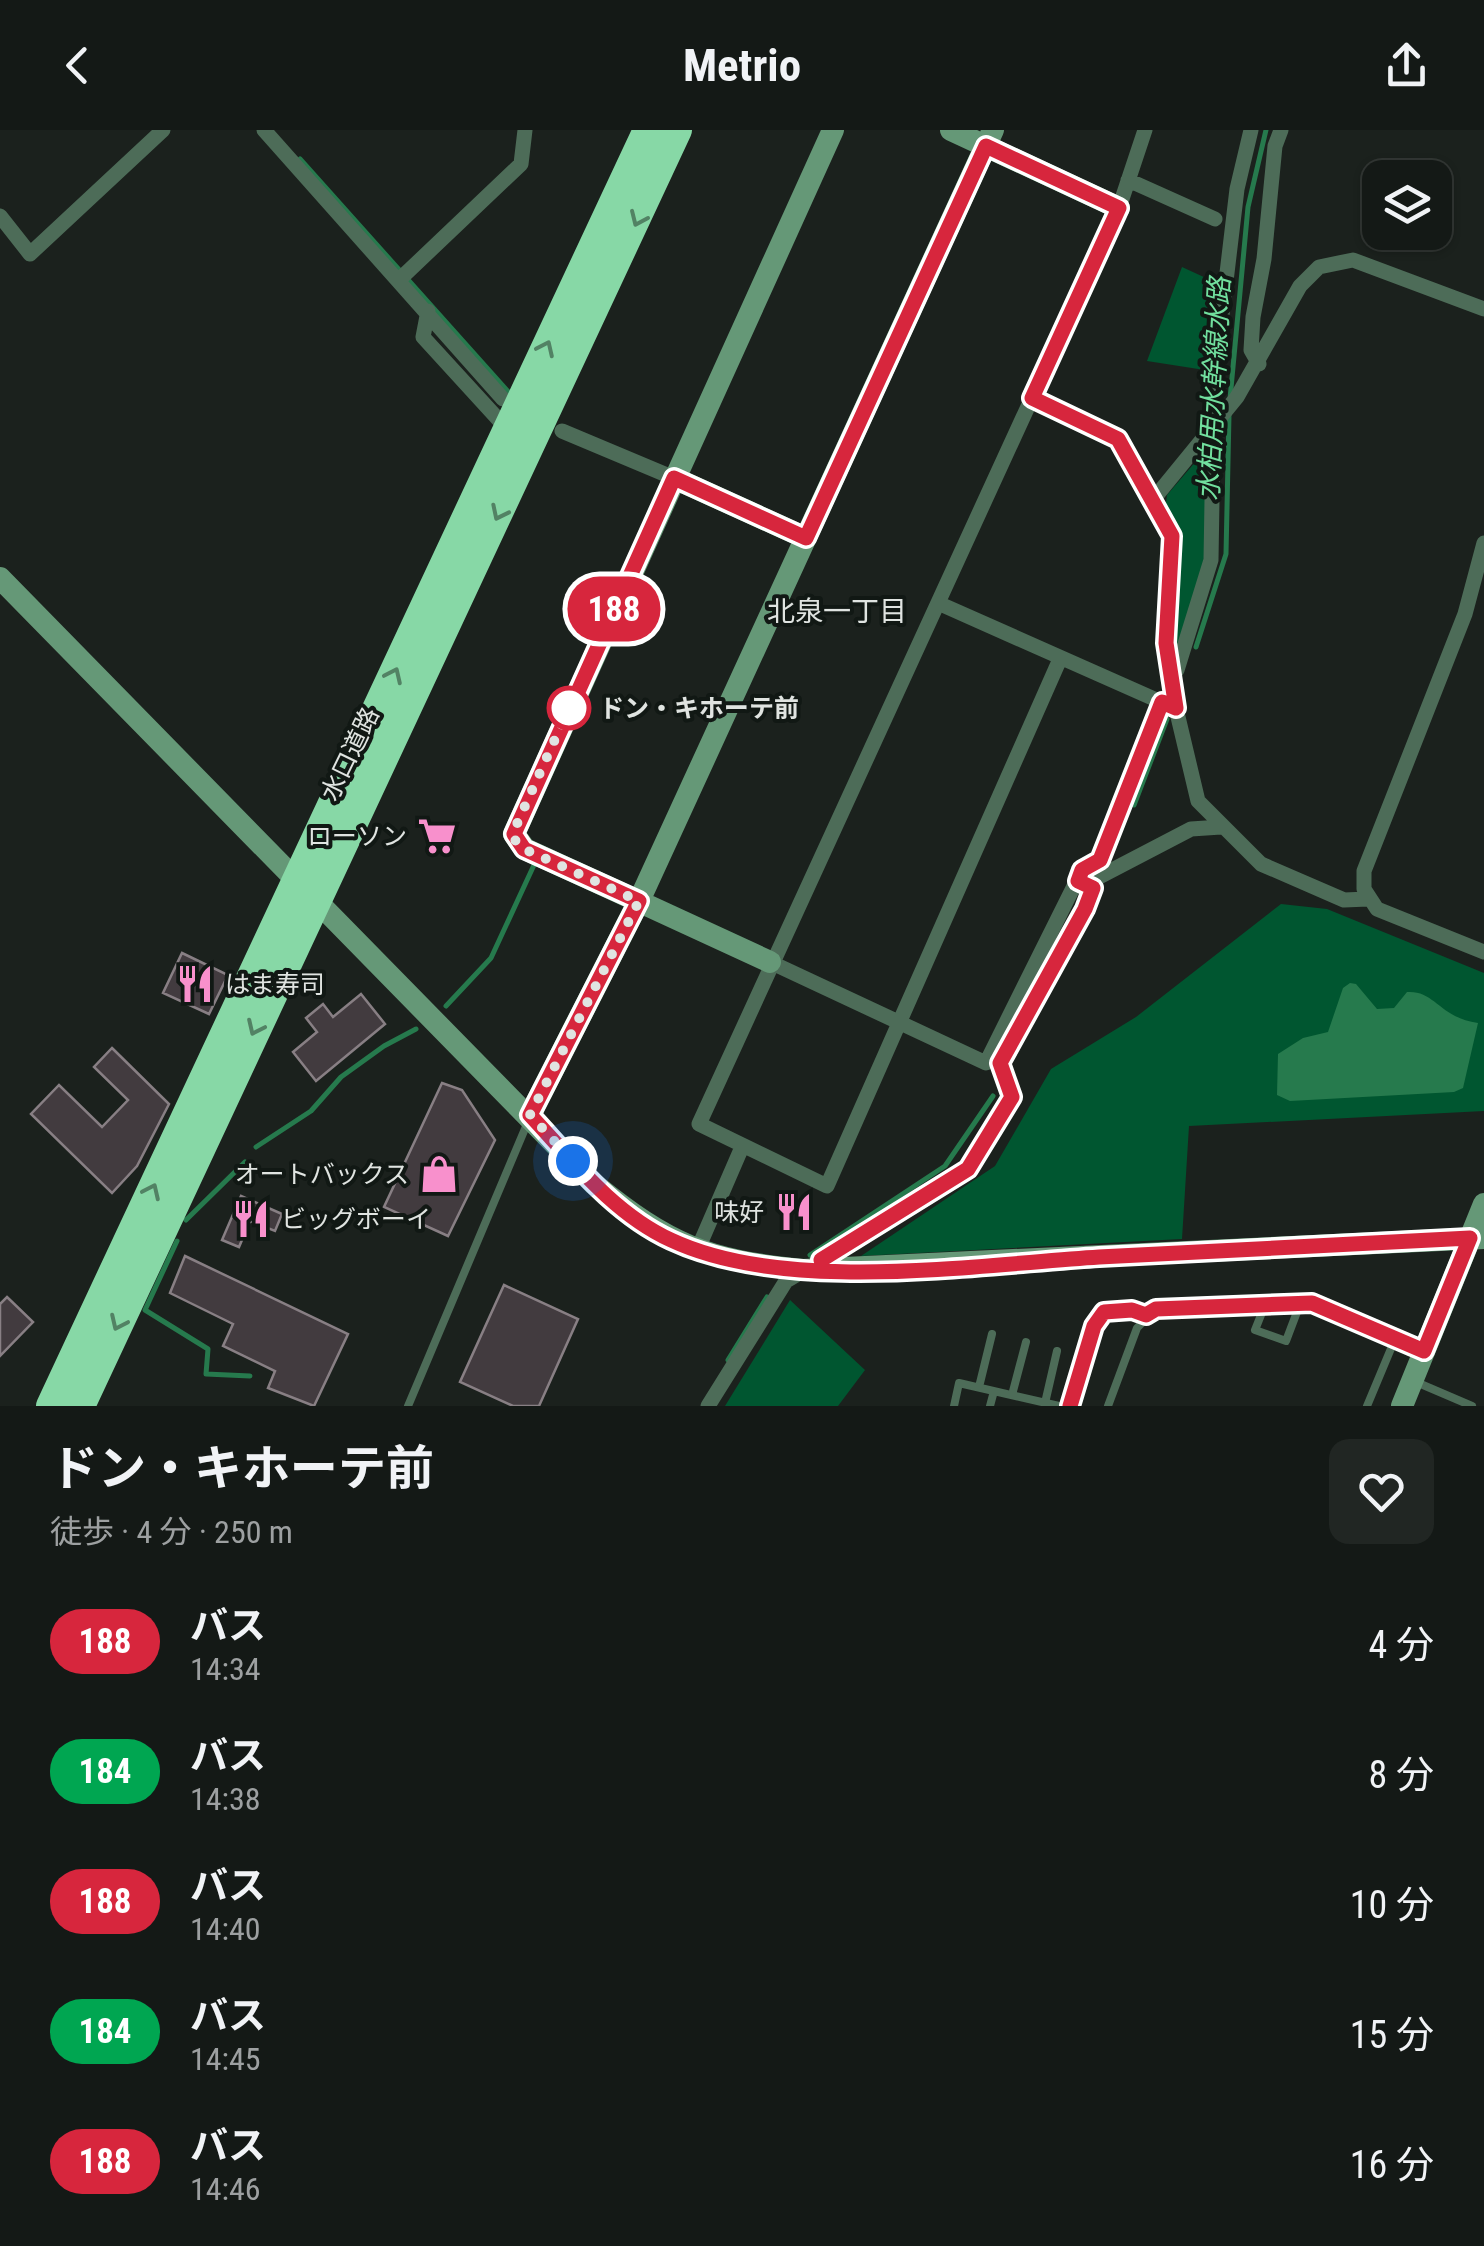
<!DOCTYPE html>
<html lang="ja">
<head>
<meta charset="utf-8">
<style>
	body { margin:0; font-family:"Roboto Condensed","Noto Sans JP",sans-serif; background:#212623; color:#f1f3f6; height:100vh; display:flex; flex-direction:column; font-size:38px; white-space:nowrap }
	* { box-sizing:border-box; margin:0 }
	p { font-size:32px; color:#9da0a1 }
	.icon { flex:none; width:55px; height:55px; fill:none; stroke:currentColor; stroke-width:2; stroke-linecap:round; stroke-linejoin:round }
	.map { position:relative; height:1276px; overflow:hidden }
	.details { display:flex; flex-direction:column; background:#141916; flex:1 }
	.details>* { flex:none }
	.badge { padding:0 20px; border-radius:32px; font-size:35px; line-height:65px }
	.fabs { position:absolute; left:1362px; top:30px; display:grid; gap:20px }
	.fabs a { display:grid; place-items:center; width:90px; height:90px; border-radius:20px; background:#141916; box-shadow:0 2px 8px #0004,0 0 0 2px #333835; font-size:50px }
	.you { position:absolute; width:50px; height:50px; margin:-25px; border:8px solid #fff; border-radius:50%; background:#1a73e8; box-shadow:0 0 0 15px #1a73e833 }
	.map>.badge { position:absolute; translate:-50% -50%; box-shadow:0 0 0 5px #fff }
	.round { display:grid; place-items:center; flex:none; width:105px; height:105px; border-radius:20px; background:#212623 }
	.head { display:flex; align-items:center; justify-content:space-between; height:170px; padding:0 50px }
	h1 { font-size:48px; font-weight:700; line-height:75px }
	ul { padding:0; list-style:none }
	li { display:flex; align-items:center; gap:30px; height:130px; padding:0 50px }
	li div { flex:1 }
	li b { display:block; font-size:38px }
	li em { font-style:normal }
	li .badge { min-width:110px; font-weight:700; text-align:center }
	header { display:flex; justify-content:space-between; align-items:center; height:130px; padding:0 50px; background:#141916; font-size:45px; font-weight:700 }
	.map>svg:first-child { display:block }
	.green { fill:#005630 }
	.water { fill:#267a4d }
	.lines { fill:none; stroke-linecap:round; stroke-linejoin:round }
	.stream { stroke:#267a4d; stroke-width:5 }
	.building { fill:#423b3f; stroke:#887f84; stroke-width:2.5 }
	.lane { stroke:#4d6c58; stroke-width:8 }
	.street { stroke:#4d6c58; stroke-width:15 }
	.secondary { stroke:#659877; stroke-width:22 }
	.highway { stroke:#87d8a6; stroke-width:30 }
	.oneway { stroke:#528264 }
	.line-casing { stroke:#fff; stroke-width:22 }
	.line { stroke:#d7263d; stroke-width:15 }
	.walk { stroke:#e0e4e1; stroke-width:10; stroke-dasharray:0 18 }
	.stop-dot { fill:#fff; stroke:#d7263d; stroke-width:5 }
	.labels { text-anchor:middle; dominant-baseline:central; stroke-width:8; stroke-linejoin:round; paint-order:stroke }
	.stop-label { font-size:25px; font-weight:bold; fill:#e0e4e1; stroke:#111814; text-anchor:start }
	.street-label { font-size:25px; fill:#e0e4e1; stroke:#111814 }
	.poi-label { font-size:25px; fill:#e0e4e1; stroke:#111814; text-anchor:end }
	.water-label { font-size:28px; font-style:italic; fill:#71df9e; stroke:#111814 }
	.neighbourhood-label { font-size:28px; fill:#e0e4e1; stroke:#111814 }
</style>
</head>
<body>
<header><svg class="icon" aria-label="back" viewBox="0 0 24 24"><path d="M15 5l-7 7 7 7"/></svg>Metrio<svg class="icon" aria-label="share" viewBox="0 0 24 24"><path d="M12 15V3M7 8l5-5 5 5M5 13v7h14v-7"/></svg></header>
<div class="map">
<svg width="1484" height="1276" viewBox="0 0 1484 1276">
	<rect width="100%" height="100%" fill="#1b211d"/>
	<path class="green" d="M 1182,137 L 1219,154 L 1211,241 L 1147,231 Z
		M 1209,316 L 1205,439 L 1175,533 L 1180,405 L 1165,381 L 1167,365 Z
		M 1281,774 L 1327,779 L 1484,843 L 1484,981 L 1189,996 L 1182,1109 L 861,1126 L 995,1036 L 1051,939 L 1136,887 Z
		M 790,1170 L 865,1240 L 838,1276 L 725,1276 Z"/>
	<path class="water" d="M 1350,853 L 1356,854 L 1377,879 L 1394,878 L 1407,862 C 1435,860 1440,888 1478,893 L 1463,958 L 1454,962 L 1290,971 L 1277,965 L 1278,924 L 1303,908 L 1328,902 L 1343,858 Z"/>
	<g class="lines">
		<path class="stream" d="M 300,29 L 513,267
			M 1230,269 L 1248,77 L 1266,0
			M 1196,517 L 1226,424 L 1229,285
			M 1134,675 L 1167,589
			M 446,876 L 491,828 L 534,735
			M 256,1017 L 311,981 L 341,947 L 384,916 L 416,899
			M 186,1090 L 245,1032
			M 177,1111 L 145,1180 L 208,1219 L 206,1244 L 250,1246
			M 810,1125 L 945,1036 L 993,966
			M 728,1230 L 767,1167"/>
	</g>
	<path class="building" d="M 182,823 L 228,845 L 209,884 L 163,863 Z
		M 361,864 L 385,894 L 316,951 L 293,922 L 317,902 L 306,888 L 323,874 L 333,887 Z
		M 112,918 L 169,974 L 137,1036 L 112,1063 L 31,984 L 59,955 L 102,997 L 128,970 L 94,937 Z
		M 442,953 L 462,960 L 495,1010 L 448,1106 L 384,1077 Z
		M 241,1066 L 282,1084 L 275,1101 L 250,1091 L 239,1117 L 222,1110 Z
		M 185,1126 L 348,1204 L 314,1276 L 268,1258 L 275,1241 L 223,1216 L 233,1194 L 170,1163 Z
		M 504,1155 L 578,1189 L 539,1276 L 513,1276 L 460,1252 Z
		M 7,1167 L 33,1192 L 0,1226 L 0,1174 Z"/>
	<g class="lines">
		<path class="lane" d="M 1265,1175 L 1255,1200 L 1286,1211 L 1300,1174
			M 1416,1252 L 1472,1276
			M 979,1257 L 992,1204
			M 1012,1265 L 1026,1212
			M 1045,1273 L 1057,1221
			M 408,1276 L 527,994
			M 954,1276 L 959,1253 L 1059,1276
			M 990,1276 L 994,1261
			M 1070,1276 L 1094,1196 L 1104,1182 L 1133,1180 L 1145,1185
			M 1108,1276 L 1137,1198 L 1156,1179 L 1312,1173 L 1420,1220
			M 1367,1276 L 1395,1209"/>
		<path class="street" d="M 264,0 L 503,269
			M 1128,50 L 1215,89
			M 0,86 L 30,124 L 163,0
			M 400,149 L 521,34 L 525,0
			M 428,181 L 423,207 L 508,300
			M 1259,234 L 1251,220 L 1253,187 L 1264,129 L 1275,16 L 1281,0
			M 1032,268 L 1117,309 L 1172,407 L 1166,513 L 1169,549 L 1198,671 L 1261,734 L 1344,770 L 1368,769
			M 562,301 L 674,348
			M 1152,371 L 1237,267 L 1300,156 L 1319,137 L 1353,130 L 1484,179
			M 1484,413 L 1465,484 L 1364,741 L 1364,759 L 1377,779 L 1484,822
			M 938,473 L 1168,575
			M 1060,529 L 827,1056 L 699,994 L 1119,78 L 1145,0
			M 1169,545 L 1177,540 L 1211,430 L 1214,252 L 1237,59 L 1251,0
			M 770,832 L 986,933 L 1082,740 L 1099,730 L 1162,572
			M 697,1121 L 742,1017
			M 708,1276 L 786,1151 L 927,1068 L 968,1039 L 1012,967 L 1000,933 L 1077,800 L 1097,748 L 1191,699 L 1221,697"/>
		<path class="secondary" d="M 951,0 L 1119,78
			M 674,348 L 806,408
			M 0,448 L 594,1054 C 669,1115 706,1130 802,1140 L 1484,1108
			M 770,832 L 525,719 L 514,704 L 833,0
			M 530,985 L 639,771 L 993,0
			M 1402,1276 L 1484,1074"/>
		<path class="highway" d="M 51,1276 L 648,0
			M 80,1276 L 677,0"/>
	</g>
	<defs><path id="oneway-chevron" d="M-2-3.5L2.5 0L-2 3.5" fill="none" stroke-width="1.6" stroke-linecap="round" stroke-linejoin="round" transform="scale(2.5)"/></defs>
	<g class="oneway">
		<use href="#oneway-chevron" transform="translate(638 89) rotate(114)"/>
		<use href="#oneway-chevron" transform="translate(546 218) rotate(-65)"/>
		<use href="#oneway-chevron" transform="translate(499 383) rotate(116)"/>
		<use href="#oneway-chevron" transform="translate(394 545) rotate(-65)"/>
		<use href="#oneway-chevron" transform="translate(255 898) rotate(115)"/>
		<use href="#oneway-chevron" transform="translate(152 1061) rotate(-65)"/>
		<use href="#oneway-chevron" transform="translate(118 1193) rotate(115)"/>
	</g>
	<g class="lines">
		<g class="line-casing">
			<path id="line" d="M 821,1130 L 968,1039 L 1012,967 L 1000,933 L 1085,779 L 1093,758 L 1078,751 L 1082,740 L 1100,730 L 1162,572 L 1176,578 L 1166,513 L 1172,406 L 1118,309 L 1032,268 L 1119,78 L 986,16 L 806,408 L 674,348 L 514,704 L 524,719 L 639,771 L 530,985 C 572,1030 614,1084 671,1110 C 786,1164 973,1135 1099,1127 C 1222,1120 1346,1115 1470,1108 L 1424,1221 L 1312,1173 L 1156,1179 L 1146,1185 L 1132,1180 L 1104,1182 L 1094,1196 L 1070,1276"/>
		</g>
		<use href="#line" class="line"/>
		<path class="walk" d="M 569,578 L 516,696 L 515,710 L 524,719 L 639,771 L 530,985 L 573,1031"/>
	</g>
	<defs>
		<g id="supermarket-bare" transform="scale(3)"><path d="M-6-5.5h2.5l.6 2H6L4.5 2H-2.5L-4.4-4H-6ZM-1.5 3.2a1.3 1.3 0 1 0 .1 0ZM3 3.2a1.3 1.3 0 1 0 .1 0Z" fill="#f890cc" stroke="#111814" stroke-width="2.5" paint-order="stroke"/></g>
		<g id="restaurant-bare" transform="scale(3)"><path d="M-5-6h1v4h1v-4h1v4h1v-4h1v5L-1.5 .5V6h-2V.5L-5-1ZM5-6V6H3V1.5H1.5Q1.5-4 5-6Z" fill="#f890cc" stroke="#111814" stroke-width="2.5" paint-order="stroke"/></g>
		<g id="shop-bare" transform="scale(3)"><path d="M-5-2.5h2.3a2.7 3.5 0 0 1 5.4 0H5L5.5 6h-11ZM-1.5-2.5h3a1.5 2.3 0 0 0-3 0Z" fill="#f890cc" stroke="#111814" stroke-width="2.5" paint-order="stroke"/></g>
	</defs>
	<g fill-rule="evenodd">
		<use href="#supermarket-bare" x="437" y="706"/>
		<use href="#restaurant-bare" x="195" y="854"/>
		<use href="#shop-bare" x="439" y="1044"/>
		<use href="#restaurant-bare" x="794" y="1082"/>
		<use href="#restaurant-bare" x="251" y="1089"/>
	</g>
	<circle class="stop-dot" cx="569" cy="578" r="20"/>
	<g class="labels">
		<g class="stop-label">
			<text x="599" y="578">ドン・キホーテ前</text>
		</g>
		<g class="street-label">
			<text transform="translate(350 624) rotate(-64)">水口道路</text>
		</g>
		<g class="poi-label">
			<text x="407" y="706">ローソン</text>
			<text x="225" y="854" text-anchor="start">はま寿司</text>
			<text x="409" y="1044">オートバックス</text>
			<text x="764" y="1082">味好</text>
			<text x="281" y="1089" text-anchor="start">ビッグボーイ</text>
		</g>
		<g class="water-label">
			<text transform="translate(1214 259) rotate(-87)">水柏用水幹線水路</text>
		</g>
		<g class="neighbourhood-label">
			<text x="837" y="481">北泉一丁目</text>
		</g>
	</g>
</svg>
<div class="fabs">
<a><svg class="icon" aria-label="layers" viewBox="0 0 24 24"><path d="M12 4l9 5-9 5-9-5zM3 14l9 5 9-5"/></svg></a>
</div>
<div class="you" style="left:573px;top:1031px"></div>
<b class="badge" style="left:614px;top:479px;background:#d7263d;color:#fff">188</b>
</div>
<section class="details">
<div class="head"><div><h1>ドン・キホーテ前</h1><p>徒歩 · 4 分 · 250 m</p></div><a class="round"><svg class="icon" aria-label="heart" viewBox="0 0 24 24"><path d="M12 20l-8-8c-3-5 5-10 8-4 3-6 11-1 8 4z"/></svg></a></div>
<ul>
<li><span class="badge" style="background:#d7263d;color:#fff">188</span><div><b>バス</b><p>14:34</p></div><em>4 分</em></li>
<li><span class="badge" style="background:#00a651;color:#fff">184</span><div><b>バス</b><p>14:38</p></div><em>8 分</em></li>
<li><span class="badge" style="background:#d7263d;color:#fff">188</span><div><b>バス</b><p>14:40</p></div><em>10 分</em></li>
<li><span class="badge" style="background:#00a651;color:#fff">184</span><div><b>バス</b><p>14:45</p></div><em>15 分</em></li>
<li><span class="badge" style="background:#d7263d;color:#fff">188</span><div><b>バス</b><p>14:46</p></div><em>16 分</em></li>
</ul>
</section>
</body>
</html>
